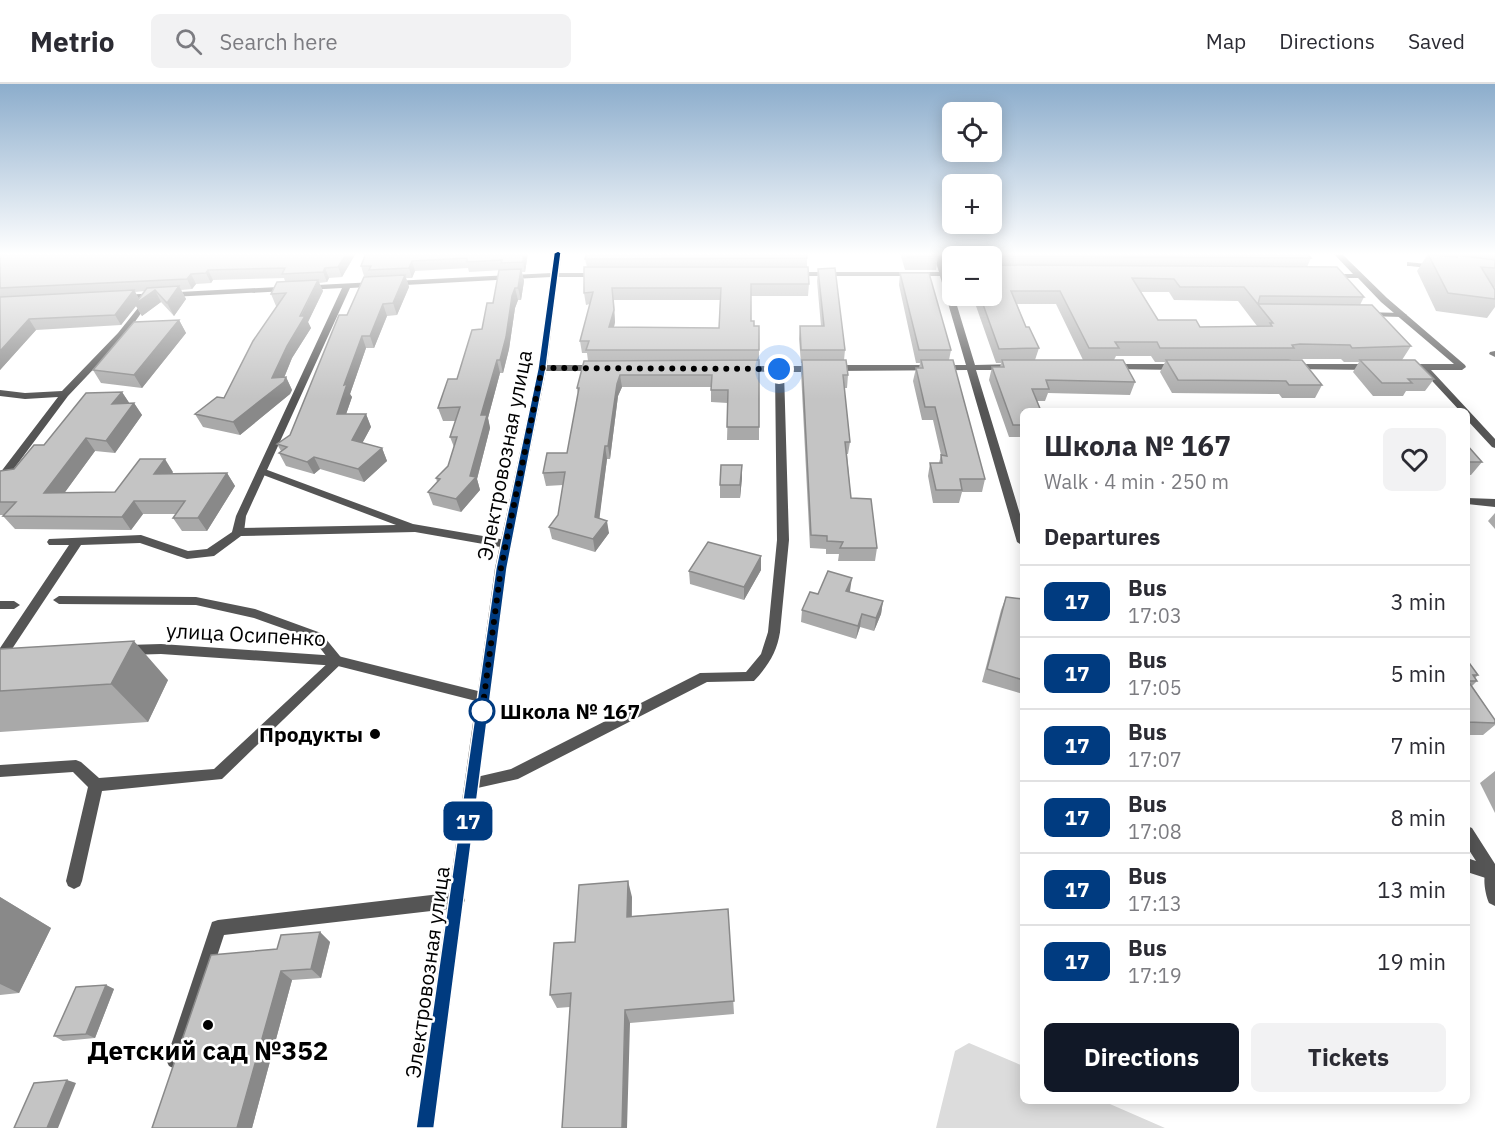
<!DOCTYPE html>
<html lang="en">
<head>
<meta charset="utf-8">
<style>
	body { margin:0; font-family:"IBM Plex Sans",sans-serif; background:#f2f2f3; color:#2b2b33; height:100vh; display:flex; flex-direction:column; font-size:22px; white-space:nowrap }
	* { box-sizing:border-box; margin:0 }
	p { font-size:20px; color:#7c7c81 }
	.icon { flex:none; width:33px; height:33px; fill:none; stroke:currentColor; stroke-width:2; stroke-linecap:round; stroke-linejoin:round }
	.map { position:relative; flex:1; overflow:hidden }
	.panel { position:absolute; left:1020px; top:324px; width:450px; height:696px; display:flex; flex-direction:column; background:#fff; border-radius:9px; box-shadow:0 3px 15px #0003 }
	.panel>* { flex:none }
	.badge { padding:0 12px; border-radius:9px; font-size:21px; line-height:39px }
	.tools { position:absolute; left:942px; top:18px; display:grid; gap:12px }
	.tools a { display:grid; place-items:center; width:60px; height:60px; border-radius:9px; background:#fff; box-shadow:0 3px 15px #0003; font-size:30px }
	.you { position:absolute; width:30px; height:30px; margin:-15px; border:4px solid #fff; border-radius:50%; background:#1a73e8; box-shadow:0 0 0 9px #1a73e833 }
	.map>.badge { position:absolute; translate:-50% -50%; box-shadow:0 0 0 3px #fff }
	h2 { padding:0 24px; font-size:22px; line-height:54px }
	.round { display:grid; place-items:center; flex:none; width:63px; height:63px; border-radius:9px; background:#f2f2f3 }
	.overview { display:flex; align-items:center; justify-content:space-between; height:102px; padding:0 24px }
	h1 { font-size:28px; font-weight:700; line-height:45px }
	.cta { display:flex; gap:12px; margin-top:auto; padding:12px 24px }
	.cta a { flex:1; height:69px; border-radius:9px; background:#111827; color:#fff; font-size:24px; font-weight:700; line-height:69px; text-align:center }
	.cta a+a { background:#f2f2f3; color:#2b2b33 }
	ul { padding:0; list-style:none }
	li { display:flex; align-items:center; gap:18px; height:72px; padding:0 24px; border-top:2px solid #e1e1e2 }
	li div { flex:1 }
	li b { display:block; font-size:22px }
	li em { font-style:normal }
	li .badge { min-width:66px; font-weight:700; text-align:center }
	header { display:flex; align-items:center; gap:36px; box-sizing:border-box; height:84px; padding:0 30px; background:#fff; border-bottom:2px solid #e1e1e2 }
	header strong { font-size:28px }
	nav { display:flex; gap:33px; margin-inline-start:auto; font-size:21px }
	.search { width:420px; height:54px; background:#f2f2f3; display:flex; align-items:center; gap:15px; box-sizing:border-box; padding:0 21px; border-radius:9px; color:#7c7c81; font-size:22px }
	.map>svg:first-child { display:block }
	.green { fill:#dcdcdc }
	.lines { fill:none; stroke-linecap:round; stroke-linejoin:round }
	.service { fill:#555; fill-rule:evenodd }
	.minor { fill:#555; fill-rule:evenodd }
	.wall { fill:#a9a9a9; fill-rule:evenodd }
	.shaded-wall { fill:#898989 }
	.building { fill:#c4c4c4; stroke:#898989; stroke-width:1.5; fill-rule:evenodd }
	.line { fill:#003b80; stroke:#fff; stroke-width:1.5 }
	.walk { stroke:#000; stroke-width:6; stroke-dasharray:0 10.8 }
	.stop-dot { fill:#fff; stroke:#003b80; stroke-width:3 }
	.poi-dot { fill:#000; stroke:#fff; stroke-width:2 }
	.labels { text-anchor:middle; dominant-baseline:central; stroke-width:5; stroke-linejoin:round; paint-order:stroke }
	.street-label { font-size:21px; fill:#000; stroke:#fff }
	.stop-label { font-size:21px; font-weight:bold; fill:#000; stroke:#fff; text-anchor:start }
	.poi-label { font-size:21px; font-weight:bold; fill:#000; stroke:#fff; text-anchor:end }
	.near-poi-label { font-size:26px; font-weight:bold; fill:#000; stroke:#fff }
</style>
</head>
<body>
<header>
<strong>Metrio</strong>
<div class="search"><svg class="icon" aria-label="search" viewBox="0 0 24 24"><circle cx="10" cy="10" r="6"/><path d="M15 15l6 6"/></svg>Search here</div>
<nav><a>Map</a><a>Directions</a><a>Saved</a></nav>
</header>
<div class="map">
<svg width="1495" height="1044" viewBox="0 0 1495 1044">
	<rect width="100%" height="100%" fill="#fff"/>
	<path class="green" d="M 969,959 L 1023,982 L 1023,1017 L 1103,1017 L 1165,1044 L 936,1044 L 955,967 Z"/>
	<g class="lines">
		<path class="service" d="M 1407,178 L 1437,181 L 1441,183 L 1437,185 L 1410,182 L 1407,182 Z
			M 1362,228 L 1403,229 L 1407,231 L 1403,233 L 1365,232 L 1362,232 Z
			M 1495,267 L 1495,273 L 1489,270 L 1490,268 Z
			M 262,384 L 413,440 L 506,456 L 512,460 L 506,464 L 415,448 L 241,452 L 214,472 L 187,475 L 140,459 L 81,461 L 8,571 L 0,572 L 0,564 L 69,461 L 49,461 L 47,458 L 49,455 L 141,451 L 188,467 L 207,465 L 238,444 L 396,441 L 258,389 L 257,387 Z
			M 59,512 L 196,513 L 255,525 L 321,549 L 344,577 L 222,695 L 102,707 L 82,797 L 80,802 L 74,805 L 68,802 L 66,797 L 88,703 L 73,688 L 0,693 L 0,681 L 76,676 L 81,678 L 99,694 L 214,685 L 330,577 L 313,555 L 254,534 L 196,521 L 59,520 L 53,516 Z
			M 0,517 L 14,517 L 20,521 L 14,525 L 0,525 Z
			M 774,543 L 778,545 L 780,548 C 777,568 768,582 754,597 L 707,598 L 518,695 L 473,705 L 468,703 L 466,699 L 468,695 L 511,685 L 700,589 L 746,588 L 761,570 L 768,548 L 770,545 Z
			M 1492,782 L 1495,783 L 1495,822 L 1489,819 C 1485,810 1482,793 1487,784 Z
			M 457,808 L 463,811 L 465,816 L 463,821 L 457,824 L 224,851 L 181,982 L 175,985 L 169,982 L 166,976 L 212,838 L 218,836 Z"/>
		<path class="minor" d="M 554,169 L 562,169 L 559,189 L 598,189 L 602,191 L 598,193 L 558,193 L 547,281 L 597,281 L 601,284 L 597,287 L 546,287 L 507,484 L 434,1044 L 416,1044 L 476,617 L 338,582 L 161,570 L 127,571 L 123,569 L 121,566 L 123,563 L 127,561 L 161,560 L 338,572 L 478,607 L 495,484 L 538,284 L 551,193 L 350,204 L 246,432 L 244,448 L 238,452 L 232,448 L 236,432 L 342,204 L 152,214 L 124,253 L 68,312 L 4,398 L 0,399 L 0,389 L 58,313 L 25,315 L 0,312 L 0,306 L 25,309 L 62,307 L 118,249 L 146,214 L 118,215 L 117,213 L 121,211 L 551,189 Z
			M 933,169 L 941,169 L 946,188 L 952,188 L 952,192 L 948,192 L 975,281 L 1017,280 L 1021,283 L 1017,286 L 976,286 L 1023,440 L 1023,462 L 1017,458 L 967,286 L 833,287 L 829,284 L 833,281 L 966,281 L 940,192 L 792,192 L 788,190 L 792,188 L 939,188 Z
			M 1333,169 L 1341,169 L 1387,214 L 1465,281 L 1466,283 L 1462,286 L 1431,286 L 1495,355 L 1495,364 L 1492,363 L 1467,336 L 1467,327 L 1460,327 L 1422,286 L 1406,286 L 1402,283 L 1406,280 L 1454,280 L 1381,218 L 1358,194 L 1329,194 L 1329,190 L 1353,190 Z
			M 1112,280 L 1179,280 L 1183,283 L 1179,286 L 1109,285 L 1108,283 Z
			M 1292,280 L 1371,280 L 1375,283 L 1371,286 L 1289,285 L 1288,283 Z
			M 743,282 L 816,282 L 820,285 L 816,288 L 784,288 L 789,456 L 780,548 L 778,551 L 770,551 L 768,548 L 777,456 L 775,288 L 740,287 L 740,283 Z
			M 1467,414 L 1495,415 L 1495,423 L 1467,420 Z
			M 1467,742 L 1472,744 L 1495,780 L 1495,797 L 1467,788 L 1467,774 L 1476,777 L 1467,763 Z"/>
	</g>
	<path class="wall" d="M 0,169 L 356,169 L 342,193 L 329,194 L 327,198 L 319,199 L 323,207 L 308,238 L 311,244 L 292,274 L 284,294 L 286,293 L 292,306 L 290,310 L 240,351 L 203,343 L 195,330 L 224,314 L 277,222 L 276,222 L 271,210 L 285,197 L 284,194 L 213,196 L 211,199 L 196,200 L 192,205 L 181,206 L 186,215 L 174,232 L 161,218 L 142,232 L 136,222 L 121,241 L 36,246 L 0,286 ZM 145,207 L 139,215 L 135,208 Z
		M 366,169 L 528,169 L 525,188 L 522,188 L 524,197 L 521,216 L 518,216 L 515,224 L 509,265 L 503,289 L 500,289 L 488,334 L 490,344 L 477,395 L 480,406 L 461,428 L 433,421 L 428,408 L 437,398 L 436,394 L 448,382 L 454,363 L 450,353 L 456,337 L 443,337 L 438,324 L 457,295 L 482,245 L 493,219 L 503,186 L 469,188 L 468,184 L 415,187 L 412,194 L 406,194 L 409,203 L 397,231 L 387,232 L 374,264 L 366,264 L 350,310 L 352,313 L 346,330 L 366,330 L 371,343 L 362,359 L 382,364 L 387,377 L 364,398 L 320,385 L 314,390 L 286,382 L 279,369 L 281,367 L 277,360 L 290,351 L 347,231 L 372,193 L 371,192 L 364,192 L 361,182 Z
		M 900,169 L 937,169 L 938,172 L 936,186 L 905,186 Z
		M 943,169 L 1307,169 L 1311,174 L 1307,183 L 1364,213 L 1360,221 L 1411,262 L 1402,276 L 1434,295 L 1425,307 L 1406,307 L 1403,312 L 1373,312 L 1353,288 L 1359,278 L 1344,278 L 1341,275 L 1292,275 L 1288,276 L 1322,301 L 1315,314 L 1282,314 L 1279,310 L 1172,309 L 1160,288 L 1165,278 L 1155,278 L 1151,272 L 1116,272 L 1114,276 L 1135,298 L 1130,311 L 1048,309 L 1045,317 L 1037,317 L 1023,327 L 1023,353 L 1009,353 L 989,296 L 992,283 L 1000,283 L 1001,279 L 996,279 L 976,222 L 964,222 L 960,212 L 992,212 L 992,172 L 952,172 L 952,186 L 951,185 L 948,185 ZM 1141,208 L 1169,208 L 1174,216 L 1238,217 L 1257,242 L 1200,243 L 1158,236 ZM 1017,220 L 1056,220 L 1083,276 L 1035,276 L 1039,264 L 1026,243 Z
		M 1435,169 L 1495,169 L 1495,204 L 1493,203 L 1495,206 L 1495,223 L 1487,234 L 1436,227 L 1417,187 L 1428,170 L 1436,171 Z
		M 807,174 L 807,183 L 809,200 L 808,212 L 751,212 L 751,237 L 754,242 L 759,242 L 759,356 L 727,356 L 728,319 L 711,318 L 711,303 L 622,303 L 618,312 L 610,375 L 607,375 L 599,434 L 609,449 L 595,468 L 552,455 L 549,443 L 558,431 L 563,401 L 546,402 L 543,389 L 567,369 L 578,310 L 577,304 L 588,277 L 587,269 L 582,269 L 580,257 L 590,220 L 586,221 L 584,209 L 587,183 L 585,175 ZM 614,216 L 720,216 L 719,244 L 614,243 L 615,238 Z
		M 818,185 L 845,266 L 844,276 L 848,291 L 847,304 L 844,304 L 850,358 L 848,370 L 847,370 L 851,414 L 877,464 L 875,477 L 838,477 L 839,470 L 826,470 L 826,465 L 810,464 L 801,288 L 802,279 L 801,279 L 799,255 L 800,242 L 821,242 L 817,197 Z
		M 900,189 L 951,266 L 949,276 L 985,395 L 982,408 L 962,408 L 959,419 L 933,419 L 928,392 L 930,379 L 939,379 L 941,371 L 933,336 L 922,336 L 913,297 L 916,284 L 919,284 L 920,279 L 916,279 L 899,201 Z
		M 179,236 L 186,249 L 142,304 L 101,299 L 93,286 Z
		M 122,308 L 129,319 L 134,319 L 142,331 L 115,369 L 95,367 L 64,409 L 115,408 L 173,388 L 172,390 L 227,389 L 235,402 L 207,447 L 182,447 L 173,434 L 176,430 L 143,430 L 131,446 L 15,445 L 3,432 L 4,431 L 0,431 L 0,387 L 14,385 L 44,361 Z
		M 1467,361 L 1482,378 L 1471,391 L 1467,391 Z
		M 742,394 L 740,414 L 720,414 L 720,401 Z
		M 1495,429 L 1495,445 L 1488,437 Z
		M 761,472 L 761,486 L 744,516 L 690,500 L 689,487 Z
		M 850,508 L 883,517 L 881,530 L 874,547 L 860,543 L 856,555 L 801,538 L 802,526 L 818,510 Z
		M 1006,513 L 1023,515 L 1023,610 L 982,598 L 1001,526 Z
		M 0,565 L 168,596 L 148,638 L 0,648 Z
		M 1467,576 L 1478,591 L 1475,594 L 1477,597 L 1472,602 L 1495,636 L 1495,641 L 1483,651 L 1467,651 Z
		M 1495,687 L 1495,729 L 1480,699 Z
		M 0,813 L 51,844 L 19,909 L 0,911 Z
		M 632,813 L 632,832 L 728,825 L 734,930 L 630,939 L 570,923 L 557,924 L 550,911 L 575,858 Z
		M 320,848 L 330,858 L 321,894 L 292,896 L 252,1044 L 152,1044 L 277,865 Z
		M 106,901 L 114,905 L 95,954 L 63,957 L 54,952 Z"/>
	<path class="shaded-wall" d="M 347,169 L 356,169 L 342,193 L 338,183 Z
		M 524,169 L 528,169 L 525,188 L 523,178 Z
		M 953,171 L 951,185 L 948,185 L 950,172 Z
		M 412,177 L 415,187 L 412,194 L 409,184 Z
		M 325,184 L 329,194 L 327,198 L 323,188 Z
		M 521,185 L 524,197 L 521,216 L 518,204 Z
		M 208,186 L 213,196 L 211,199 L 206,189 Z
		M 191,190 L 196,200 L 192,205 L 187,195 Z
		M 405,191 L 409,203 L 397,231 L 393,219 Z
		M 318,196 L 323,207 L 308,238 L 311,244 L 292,274 L 281,301 L 286,293 L 292,306 L 290,310 L 240,351 L 233,338 L 272,294 Z
		M 179,202 L 186,215 L 174,232 L 167,219 Z
		M 515,204 L 518,216 L 515,224 L 509,265 L 503,289 L 500,276 L 512,212 Z
		M 612,204 L 615,238 L 611,256 L 609,243 Z
		M 134,206 L 140,216 L 155,206 L 161,218 L 142,232 L 136,222 L 121,241 L 115,231 Z
		M 383,220 L 387,232 L 374,264 L 370,252 Z
		M 29,235 L 36,246 L 0,286 L 0,267 Z
		M 179,236 L 186,249 L 142,304 L 134,291 Z
		M 362,252 L 366,264 L 350,310 L 352,313 L 342,342 L 337,330 L 344,301 Z
		M 497,276 L 500,289 L 488,334 L 490,344 L 477,395 L 480,406 L 461,428 L 456,415 L 470,392 L 481,331 Z
		M 620,291 L 622,303 L 618,312 L 610,375 L 608,362 L 617,300 Z
		M 122,308 L 130,320 L 112,320 Z
		M 134,319 L 142,331 L 115,369 L 106,357 Z
		M 366,330 L 371,343 L 357,369 L 352,356 Z
		M 86,354 L 95,367 L 55,422 L 44,409 Z
		M 605,362 L 607,375 L 598,446 L 595,433 Z
		M 382,364 L 387,377 L 364,398 L 358,385 Z
		M 314,373 L 320,385 L 314,390 L 307,378 Z
		M 165,375 L 173,388 L 162,402 L 154,390 Z
		M 742,381 L 742,394 L 740,414 L 740,401 Z
		M 227,389 L 235,402 L 207,447 L 198,434 Z
		M 134,417 L 143,430 L 131,446 L 122,433 Z
		M 607,437 L 609,449 L 595,468 L 593,455 Z
		M 761,472 L 761,486 L 744,516 L 744,503 Z
		M 852,494 L 850,507 L 844,520 L 846,507 Z
		M 883,517 L 881,530 L 874,547 L 876,534 Z
		M 862,530 L 860,543 L 856,555 L 858,542 Z
		M 134,557 L 168,596 L 148,638 L 111,600 Z
		M 628,797 L 632,813 L 631,847 L 627,833 Z
		M 0,813 L 51,844 L 19,909 L 0,900 Z
		M 320,848 L 330,858 L 321,894 L 311,885 Z
		M 281,887 L 292,896 L 252,1044 L 237,1044 Z
		M 106,901 L 114,905 L 95,954 L 86,950 Z
		M 625,926 L 630,939 L 627,1044 L 622,1044 Z
		M 67,996 L 76,999 L 58,1044 L 47,1044 Z"/>
	<path class="building" d="M 0,169 L 347,169 L 338,183 L 325,184 L 323,188 L 282,190 L 285,184 L 208,186 L 206,189 L 191,190 L 187,195 L 0,204 Z
		M 366,169 L 524,169 L 523,178 L 501,179 L 502,176 L 467,178 L 467,174 L 412,177 L 409,184 L 369,186 L 371,182 L 361,182 Z
		M 587,169 L 807,169 L 807,174 L 585,175 Z
		M 906,169 L 937,169 L 938,172 L 907,173 Z
		M 949,169 L 1307,169 L 1311,174 L 995,172 L 993,179 L 995,181 L 1337,183 L 1364,213 L 1260,212 L 1258,220 L 1372,221 L 1411,262 L 1352,264 L 1350,261 L 1300,260 L 1292,261 L 1294,264 L 1160,264 L 1157,258 L 1115,258 L 1119,264 L 1089,264 L 1060,207 L 1011,207 L 1026,243 L 1029,243 L 1039,264 L 999,265 L 980,212 L 992,212 L 992,172 L 954,172 L 953,171 L 950,172 ZM 1132,194 L 1174,195 L 1180,203 L 1244,203 L 1273,239 L 1270,239 L 1272,242 L 1200,243 L 1196,236 L 1158,236 Z
		M 1428,170 L 1457,173 L 1456,171 L 1495,176 L 1495,184 L 1481,183 L 1495,206 L 1495,215 L 1448,209 Z
		M 584,183 L 808,183 L 809,200 L 751,200 L 751,237 L 754,237 L 754,242 L 759,242 L 759,266 L 586,266 L 589,257 L 580,257 L 593,208 L 584,209 ZM 612,204 L 721,204 L 719,244 L 609,243 L 614,226 Z
		M 835,184 L 845,266 L 801,266 L 800,242 L 824,242 L 818,185 Z
		M 521,185 L 518,204 L 515,204 L 512,212 L 506,253 L 500,276 L 497,276 L 481,331 L 487,331 L 470,392 L 476,393 L 456,415 L 428,408 L 440,395 L 436,394 L 448,382 L 457,353 L 450,353 L 460,323 L 438,324 L 448,295 L 457,295 L 472,246 L 482,245 L 487,219 L 493,219 L 499,186 Z
		M 900,189 L 929,189 L 951,266 L 919,266 Z
		M 405,191 L 393,219 L 383,220 L 370,252 L 362,252 L 344,301 L 347,300 L 337,330 L 366,330 L 352,356 L 382,364 L 358,385 L 314,373 L 307,378 L 279,369 L 287,363 L 277,360 L 290,351 L 339,231 L 347,231 L 364,193 Z
		M 318,196 L 300,232 L 305,232 L 287,262 L 272,294 L 286,293 L 284,298 L 233,338 L 195,330 L 217,313 L 224,314 L 253,257 L 286,209 L 271,210 L 277,198 Z
		M 179,202 L 167,219 L 155,206 L 135,220 L 147,204 Z
		M 134,206 L 115,231 L 29,235 L 0,267 L 0,213 Z
		M 179,236 L 134,291 L 93,286 L 134,238 Z
		M 759,276 L 759,343 L 727,343 L 728,306 L 711,306 L 712,291 L 620,291 L 617,300 L 608,362 L 605,362 L 595,433 L 607,437 L 593,455 L 549,443 L 558,431 L 565,388 L 543,389 L 547,369 L 567,369 L 579,304 L 577,304 L 584,277 Z
		M 802,276 L 846,276 L 848,291 L 843,291 L 850,358 L 845,358 L 851,414 L 871,415 L 877,464 L 840,464 L 843,458 L 827,457 L 827,452 L 811,451 Z
		M 921,276 L 953,276 L 985,395 L 960,395 L 962,406 L 936,406 L 930,379 L 942,379 L 941,371 L 947,372 L 935,323 L 925,323 L 916,284 L 923,284 Z
		M 1002,276 L 1123,276 L 1135,298 L 1046,296 L 1049,305 L 1032,305 L 1041,327 L 1023,327 L 1023,341 L 1013,341 L 992,283 L 1004,283 Z
		M 1166,276 L 1302,276 L 1322,301 L 1289,301 L 1286,297 L 1178,296 Z
		M 1360,276 L 1415,276 L 1434,295 L 1408,295 L 1412,299 L 1382,299 Z
		M 122,308 L 112,320 L 134,319 L 106,357 L 86,354 L 44,409 L 115,408 L 140,375 L 165,375 L 154,390 L 227,389 L 198,434 L 173,434 L 185,417 L 134,417 L 122,433 L 3,432 L 16,418 L 0,418 L 0,387 L 14,385 L 34,361 L 44,361 L 86,309 Z
		M 1467,361 L 1482,378 L 1467,378 Z
		M 721,381 L 742,381 L 740,401 L 720,401 Z
		M 708,458 L 761,472 L 744,503 L 689,487 Z
		M 828,487 L 852,494 L 846,507 L 883,517 L 876,534 L 862,530 L 858,542 L 802,526 L 810,508 L 818,510 Z
		M 1006,513 L 1023,515 L 1023,596 L 987,585 Z
		M 134,557 L 111,600 L 0,607 L 0,565 Z
		M 1467,576 L 1478,591 L 1473,591 L 1477,597 L 1468,597 L 1495,636 L 1495,639 L 1467,638 Z
		M 628,797 L 627,833 L 728,825 L 734,917 L 625,926 L 622,1044 L 562,1044 L 571,909 L 550,911 L 554,859 L 575,858 L 579,801 Z
		M 320,848 L 311,885 L 281,887 L 237,1044 L 152,1044 L 211,871 L 277,865 L 281,851 Z
		M 106,901 L 86,950 L 54,952 L 76,903 Z
		M 67,996 L 47,1044 L 14,1044 L 34,999 Z"/>
	<linearGradient id="sky" x2="0" y2="1"><stop stop-color="#8cadcc"/><stop offset="0.54" stop-color="#fff"/><stop offset="1" stop-color="#fff" stop-opacity="0"/></linearGradient>
	<rect width="1495" height="315" fill="url(#sky)"/>
	<path class="line" d="M 558,167 L 561,169 L 546,284 L 507,484 L 434,1044 L 416,1044 L 496,484 L 538,284 L 554,169 Z"/>
	<g class="lines">
		<path class="walk" d="M 482,627 L 481,636 L 501,484 L 542,284 L 779,285"/>
	</g>
	<circle class="stop-dot" cx="482" cy="627" r="12"/>
	<g class="poi-dot">
		<circle cx="375" cy="650" r="6"/>
		<circle cx="208" cy="941" r="6"/>
	</g>
	<g class="labels">
		<g class="street-label">
			<text transform="translate(504 371) rotate(-79)">Электровозная улица</text>
			<text transform="translate(246 550) rotate(3)">улица Осипенко</text>
			<text transform="translate(427 888) rotate(-82)">Электровозная улица</text>
		</g>
		<g class="stop-label">
			<text x="500" y="627">Школа № 167</text>
		</g>
		<g class="poi-label">
			<text x="363" y="650">Продукты</text>
		</g>
		<g class="near-poi-label">
			<text x="208" y="966">Детский сад №352</text>
		</g>
	</g>
</svg>
<div class="tools">
<a><svg class="icon" aria-label="locate" viewBox="0 0 24 24"><circle cx="12" cy="12" r="6"/><path d="M12 2v4M12 18v4M2 12h4M18 12h4"/></svg></a>
<a>+</a>
<a>−</a>
</div>
<div class="you" style="left:779px;top:285px"></div>
<b class="badge" style="left:468px;top:737px;background:#003b80;color:#fff">17</b>
<section class="panel">
<div class="overview"><div><h1>Школа № 167</h1><p>Walk · 4 min · 250 m</p></div><a class="round"><svg class="icon" aria-label="heart" viewBox="0 0 24 24"><path d="M12 20l-8-8c-3-5 5-10 8-4 3-6 11-1 8 4z"/></svg></a></div>
<h2>Departures</h2>
<ul>
<li><span class="badge" style="background:#003b80;color:#fff">17</span><div><b>Bus</b><p>17:03</p></div><em>3 min</em></li>
<li><span class="badge" style="background:#003b80;color:#fff">17</span><div><b>Bus</b><p>17:05</p></div><em>5 min</em></li>
<li><span class="badge" style="background:#003b80;color:#fff">17</span><div><b>Bus</b><p>17:07</p></div><em>7 min</em></li>
<li><span class="badge" style="background:#003b80;color:#fff">17</span><div><b>Bus</b><p>17:08</p></div><em>8 min</em></li>
<li><span class="badge" style="background:#003b80;color:#fff">17</span><div><b>Bus</b><p>17:13</p></div><em>13 min</em></li>
<li><span class="badge" style="background:#003b80;color:#fff">17</span><div><b>Bus</b><p>17:19</p></div><em>19 min</em></li>
</ul>
<div class="cta"><a>Directions</a><a>Tickets</a></div>
</section>
</div>
</body>
</html>
